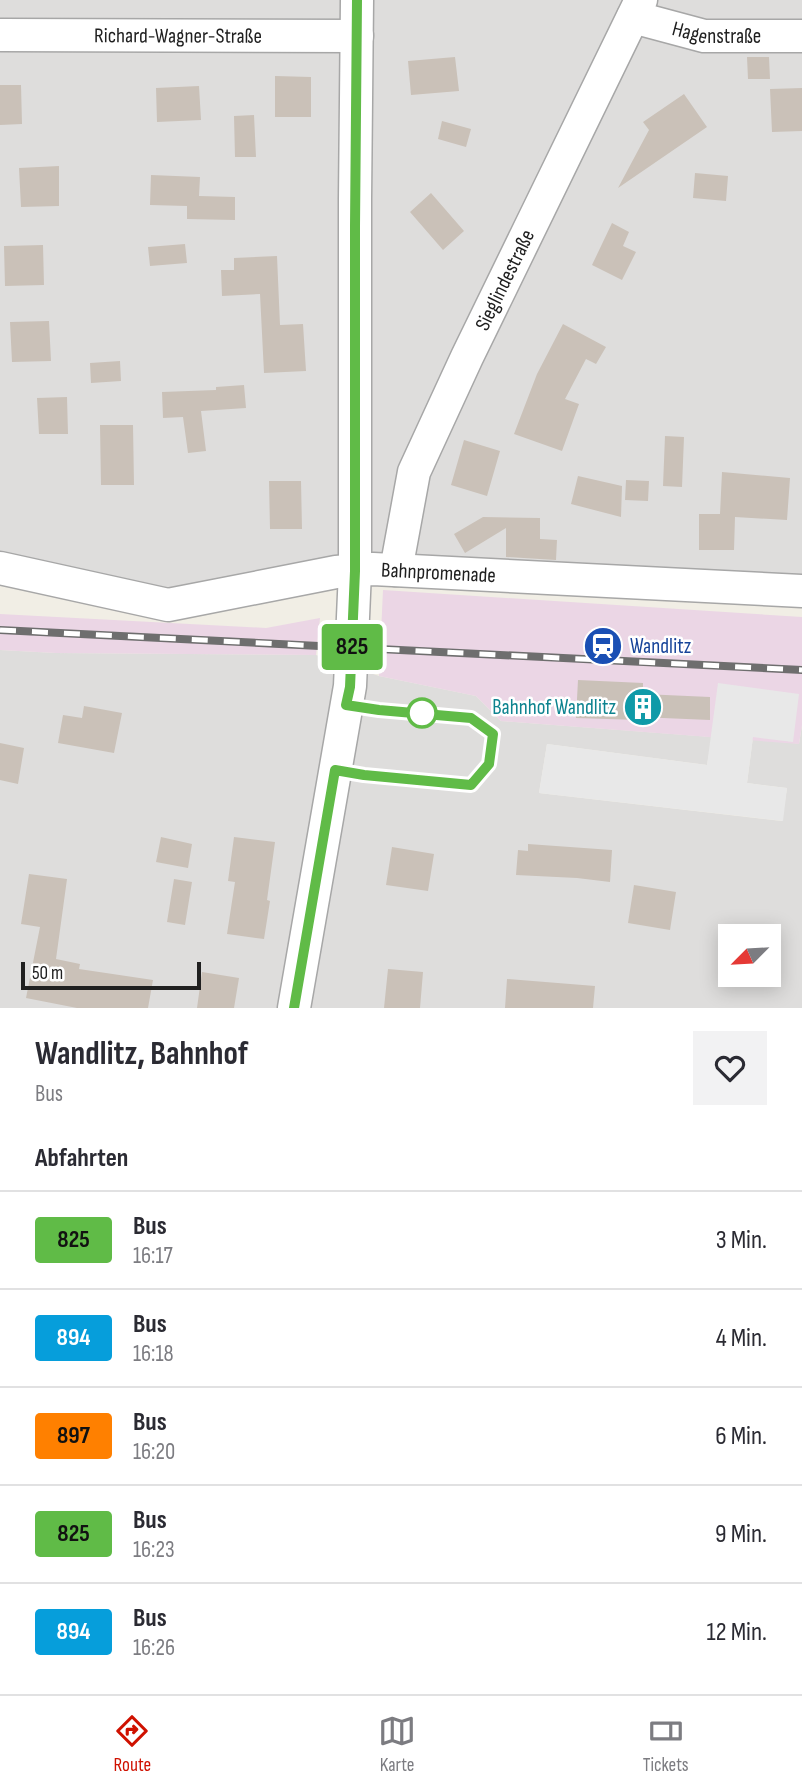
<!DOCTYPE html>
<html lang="de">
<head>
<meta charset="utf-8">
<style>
	body { margin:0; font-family:"Sofia Sans Condensed",sans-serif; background:#f2f2f3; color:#2b2b33; height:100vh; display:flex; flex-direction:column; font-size:26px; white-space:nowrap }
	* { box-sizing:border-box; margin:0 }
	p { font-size:23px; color:#7c7c81 }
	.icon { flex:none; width:38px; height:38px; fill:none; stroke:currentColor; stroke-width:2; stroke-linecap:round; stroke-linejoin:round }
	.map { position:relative; height:1008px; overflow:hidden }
	.drawer { display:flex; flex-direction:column; background:#fff; flex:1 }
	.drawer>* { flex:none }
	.badge { padding:0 14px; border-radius:5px; font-size:24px; line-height:46px }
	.needle { width:46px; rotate:246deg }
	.buttons { position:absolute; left:718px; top:924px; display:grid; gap:14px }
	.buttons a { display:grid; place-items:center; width:63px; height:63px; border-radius:0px; background:#fff; box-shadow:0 4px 18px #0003; font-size:35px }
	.scale { position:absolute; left:21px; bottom:18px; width:180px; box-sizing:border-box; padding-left:7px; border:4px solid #202020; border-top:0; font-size:19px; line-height:24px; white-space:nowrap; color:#202020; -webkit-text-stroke:5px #fff; paint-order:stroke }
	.map>.badge { position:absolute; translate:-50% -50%; box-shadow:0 0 0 4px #fff }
	h2 { padding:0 35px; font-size:26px; line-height:63px }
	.round { display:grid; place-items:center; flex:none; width:74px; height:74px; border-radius:0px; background:#f2f2f3 }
	.summary { display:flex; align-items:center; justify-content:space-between; height:119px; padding:0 35px }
	h1 { font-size:33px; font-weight:700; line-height:52px }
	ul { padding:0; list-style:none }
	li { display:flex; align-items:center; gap:21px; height:98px; padding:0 35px; border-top:2px solid #e1e1e2 }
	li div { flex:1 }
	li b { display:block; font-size:26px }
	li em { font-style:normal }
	li .badge { min-width:77px; font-weight:700; text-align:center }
	.tab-bar { display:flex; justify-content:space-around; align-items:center; height:98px; border-top:2px solid #e1e1e2; background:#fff; font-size:19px; color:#7c7c81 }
	.tab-bar a { display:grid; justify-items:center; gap:4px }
	.tab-bar .selected { color:#cf1100 }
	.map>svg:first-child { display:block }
	.residential { fill:#dedddc; fill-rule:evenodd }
	.industrial { fill:#ebd6e5 }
	.parking { fill:#e8e8e8 }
	.building { fill:#cac1b8 }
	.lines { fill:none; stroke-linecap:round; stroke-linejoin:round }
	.minor-casing { stroke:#a7a7a7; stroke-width:35 }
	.minor { stroke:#fff; stroke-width:32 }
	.rail-casing { stroke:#6e6e6e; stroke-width:8 }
	.rail { stroke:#fff; stroke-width:5; stroke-dasharray:16; stroke-linecap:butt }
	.line-casing { stroke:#fff; stroke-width:16 }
	.line { stroke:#60bb47; stroke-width:10 }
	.stop-dot { fill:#fff; stroke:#60bb47; stroke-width:3.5 }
	.labels { text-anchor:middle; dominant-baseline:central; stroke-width:5; stroke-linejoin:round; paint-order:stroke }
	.street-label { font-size:21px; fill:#202020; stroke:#fff }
	.transit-label { font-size:21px; fill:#164399; stroke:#fff; text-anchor:start }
	.culture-label { font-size:21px; fill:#0d838f; stroke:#fff; text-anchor:end }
</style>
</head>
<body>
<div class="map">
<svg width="802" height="1008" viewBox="0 0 802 1008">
	<rect width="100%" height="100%" fill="#f1eee5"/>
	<path class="residential" d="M 0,0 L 802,0 L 802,581 L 452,561 L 177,589 L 70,572 L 0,554 Z
		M 0,650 L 56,653 L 316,655 L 379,676 L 476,696 L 501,721 L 712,737 L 707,765 L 547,744 L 539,793 L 782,821 L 787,788 L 747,783 L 753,737 L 799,744 L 802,725 L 802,1008 L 0,1008 ZM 730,936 L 768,936 L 768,975 L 730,975 Z"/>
	<path class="industrial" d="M 383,590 L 802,617 L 802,725 L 799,744 L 501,721 L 476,696 L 379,676 Z
		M 0,614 L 266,628 L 320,618 L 316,655 L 56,653 L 0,650 Z"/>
	<path class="parking" d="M 718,683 L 799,694 L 793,742 L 753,737 L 747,783 L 787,788 L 783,821 L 539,793 L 547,744 L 707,765 Z"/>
	<path class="building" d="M 455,57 L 459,91 L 411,95 L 408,61 Z
		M 747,57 L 769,57 L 770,79 L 748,79 Z
		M 275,76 L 311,77 L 311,117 L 275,117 Z
		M 0,85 L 21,85 L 22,124 L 0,125 Z
		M 199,86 L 201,120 L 157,122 L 156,88 Z
		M 802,88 L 802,131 L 772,132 L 770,89 Z
		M 684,94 L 707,127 L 618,188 L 649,130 L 643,122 Z
		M 254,115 L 256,157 L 235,157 L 234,116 Z
		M 442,121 L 471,129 L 466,147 L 438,139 Z
		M 59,166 L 59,206 L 21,207 L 19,168 Z
		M 695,173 L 728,176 L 726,201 L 693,198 Z
		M 151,175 L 200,177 L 199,196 L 235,197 L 235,220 L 187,219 L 187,206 L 150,205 Z
		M 431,193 L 464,231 L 443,250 L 410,212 Z
		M 612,223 L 629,232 L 623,246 L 636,252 L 622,280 L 592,265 Z
		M 185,244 L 187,263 L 150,266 L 148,247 Z
		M 43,245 L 44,285 L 5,286 L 4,246 Z
		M 277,256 L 280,325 L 303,324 L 306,371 L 264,373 L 260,294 L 222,296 L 221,270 L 234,270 L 234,258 Z
		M 49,321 L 51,361 L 12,362 L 10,322 Z
		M 563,324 L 606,347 L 596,364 L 586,359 L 565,399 L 579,404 L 562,451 L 514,434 L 537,374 Z
		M 120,361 L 121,381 L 91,383 L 90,363 Z
		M 244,385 L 246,408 L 201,411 L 206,451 L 188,453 L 183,417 L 163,418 L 162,392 L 216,390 L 216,387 Z
		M 67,397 L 68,434 L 39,434 L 37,398 Z
		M 100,425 L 133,425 L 134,485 L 101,485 Z
		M 665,436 L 684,437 L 682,487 L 663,486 Z
		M 464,440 L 500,451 L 487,496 L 451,485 Z
		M 722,472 L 790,478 L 787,520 L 735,517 L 734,550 L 699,550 L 699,514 L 720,514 Z
		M 578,476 L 622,486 L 621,517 L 571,504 Z
		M 626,480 L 649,481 L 648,501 L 625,500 Z
		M 269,481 L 301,481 L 302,529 L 270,529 Z
		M 483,517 L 540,518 L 540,539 L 557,540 L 556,560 L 506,557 L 506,528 L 465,553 L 454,534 Z
		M 578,680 L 643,683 L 643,694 L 710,697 L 710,720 L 639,717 L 639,720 L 576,718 Z
		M 84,706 L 122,713 L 114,753 L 58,743 L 63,715 L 82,718 Z
		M 0,743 L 24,748 L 18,784 L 0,780 Z
		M 161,837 L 192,844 L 188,868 L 156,862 Z
		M 234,837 L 275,842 L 267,900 L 270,901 L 264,939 L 227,934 L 235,882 L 228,881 Z
		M 528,844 L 612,850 L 610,882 L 577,878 L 516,875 L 518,850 L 528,851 Z
		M 392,847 L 434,854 L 428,891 L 386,885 Z
		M 29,874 L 67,879 L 56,959 L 80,964 L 79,969 L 153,980 L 148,1008 L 77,1008 L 26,998 L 40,927 L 21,924 Z
		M 174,879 L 192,882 L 185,925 L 167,922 Z
		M 634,885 L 676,892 L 670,930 L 628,923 Z
		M 388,969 L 423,972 L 420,1008 L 384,1008 Z
		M 202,972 L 239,978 L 234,1008 L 197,1008 Z
		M 507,979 L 595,986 L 593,1008 L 505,1008 Z"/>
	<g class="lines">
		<g class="minor-casing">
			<g id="minor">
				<path id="s1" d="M 633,17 L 704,36 L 802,36"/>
				<path id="s2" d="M 0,35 L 357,36"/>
				<path id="s3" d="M 0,568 L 168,605 L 336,572 L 373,569 L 802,591"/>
				<path id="s4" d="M 396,570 L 414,472 L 467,357 L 641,0"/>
				<path d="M 294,1008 L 350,686 L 355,571 L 355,199 L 357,0"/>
			</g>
		</g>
		<use href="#minor" class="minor"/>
		<g class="rail-casing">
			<path id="rail" d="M 0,630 L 802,670"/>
		</g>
		<use href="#rail" class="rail"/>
	</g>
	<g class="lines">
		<g class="line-casing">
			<path id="line" d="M 294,1008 L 335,770 L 364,775 L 471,785 L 489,764 L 493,734 L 471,718 L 379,710 L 346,705 L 350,687 L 355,571 L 355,226 L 357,0"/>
		</g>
		<use href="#line" class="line"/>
	</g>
	<defs>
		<g id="station-disc" transform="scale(2.0125)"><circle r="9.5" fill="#1a4fb4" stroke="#fff"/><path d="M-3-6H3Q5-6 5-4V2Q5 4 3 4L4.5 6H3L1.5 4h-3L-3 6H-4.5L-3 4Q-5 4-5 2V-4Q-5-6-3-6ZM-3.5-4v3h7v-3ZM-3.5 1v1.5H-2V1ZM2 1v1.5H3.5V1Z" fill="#fff"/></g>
		<g id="building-disc" transform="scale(2.0125)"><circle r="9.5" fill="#0f9aa8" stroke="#fff"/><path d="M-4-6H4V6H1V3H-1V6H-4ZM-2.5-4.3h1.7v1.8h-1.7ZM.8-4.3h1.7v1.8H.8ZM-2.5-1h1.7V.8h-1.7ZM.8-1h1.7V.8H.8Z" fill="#fff"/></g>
	</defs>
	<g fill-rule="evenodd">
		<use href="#station-disc" x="603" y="646"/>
		<use href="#building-disc" x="643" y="707"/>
	</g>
	<circle class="stop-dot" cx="422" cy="713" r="14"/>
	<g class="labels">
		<g class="street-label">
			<text stroke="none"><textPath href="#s1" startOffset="86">Hagenstraße</textPath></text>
			<text stroke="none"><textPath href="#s2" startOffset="178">Richard-Wagner-Straße</textPath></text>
			<text stroke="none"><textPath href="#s4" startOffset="312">Sieglindestraße</textPath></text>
			<text stroke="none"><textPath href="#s3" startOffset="446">Bahnpromenade</textPath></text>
		</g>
		<g class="transit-label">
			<text x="630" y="646">Wandlitz</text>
		</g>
		<g class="culture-label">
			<text x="616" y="707">Bahnhof Wandlitz</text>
		</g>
	</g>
</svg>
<div class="buttons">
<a><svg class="needle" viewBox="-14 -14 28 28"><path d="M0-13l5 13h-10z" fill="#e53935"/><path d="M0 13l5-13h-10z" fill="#7c7c81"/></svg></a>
</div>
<div class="scale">50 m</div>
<b class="badge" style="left:352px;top:647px;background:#60bb47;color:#111">825</b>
</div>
<section class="drawer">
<div class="summary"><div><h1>Wandlitz, Bahnhof</h1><p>Bus</p></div><a class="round"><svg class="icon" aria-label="heart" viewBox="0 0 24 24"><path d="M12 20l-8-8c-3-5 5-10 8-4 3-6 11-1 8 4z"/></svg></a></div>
<h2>Abfahrten</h2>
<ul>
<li><span class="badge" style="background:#60bb47;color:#111">825</span><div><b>Bus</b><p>16:17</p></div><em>3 Min.</em></li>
<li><span class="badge" style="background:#069edb;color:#fff">894</span><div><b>Bus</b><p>16:18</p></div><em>4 Min.</em></li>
<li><span class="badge" style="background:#ff8000;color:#111">897</span><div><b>Bus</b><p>16:20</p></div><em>6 Min.</em></li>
<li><span class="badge" style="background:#60bb47;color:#111">825</span><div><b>Bus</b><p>16:23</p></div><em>9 Min.</em></li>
<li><span class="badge" style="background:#069edb;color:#fff">894</span><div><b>Bus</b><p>16:26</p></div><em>12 Min.</em></li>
</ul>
</section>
<nav class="tab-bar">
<a class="selected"><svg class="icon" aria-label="directions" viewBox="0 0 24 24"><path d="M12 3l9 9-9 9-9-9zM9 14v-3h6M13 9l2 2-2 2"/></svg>Route</a>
<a><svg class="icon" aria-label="map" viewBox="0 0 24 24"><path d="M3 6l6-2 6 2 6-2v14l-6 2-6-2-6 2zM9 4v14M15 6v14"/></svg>Karte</a>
<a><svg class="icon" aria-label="tickets" viewBox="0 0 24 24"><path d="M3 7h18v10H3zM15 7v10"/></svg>Tickets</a>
</nav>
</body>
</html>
